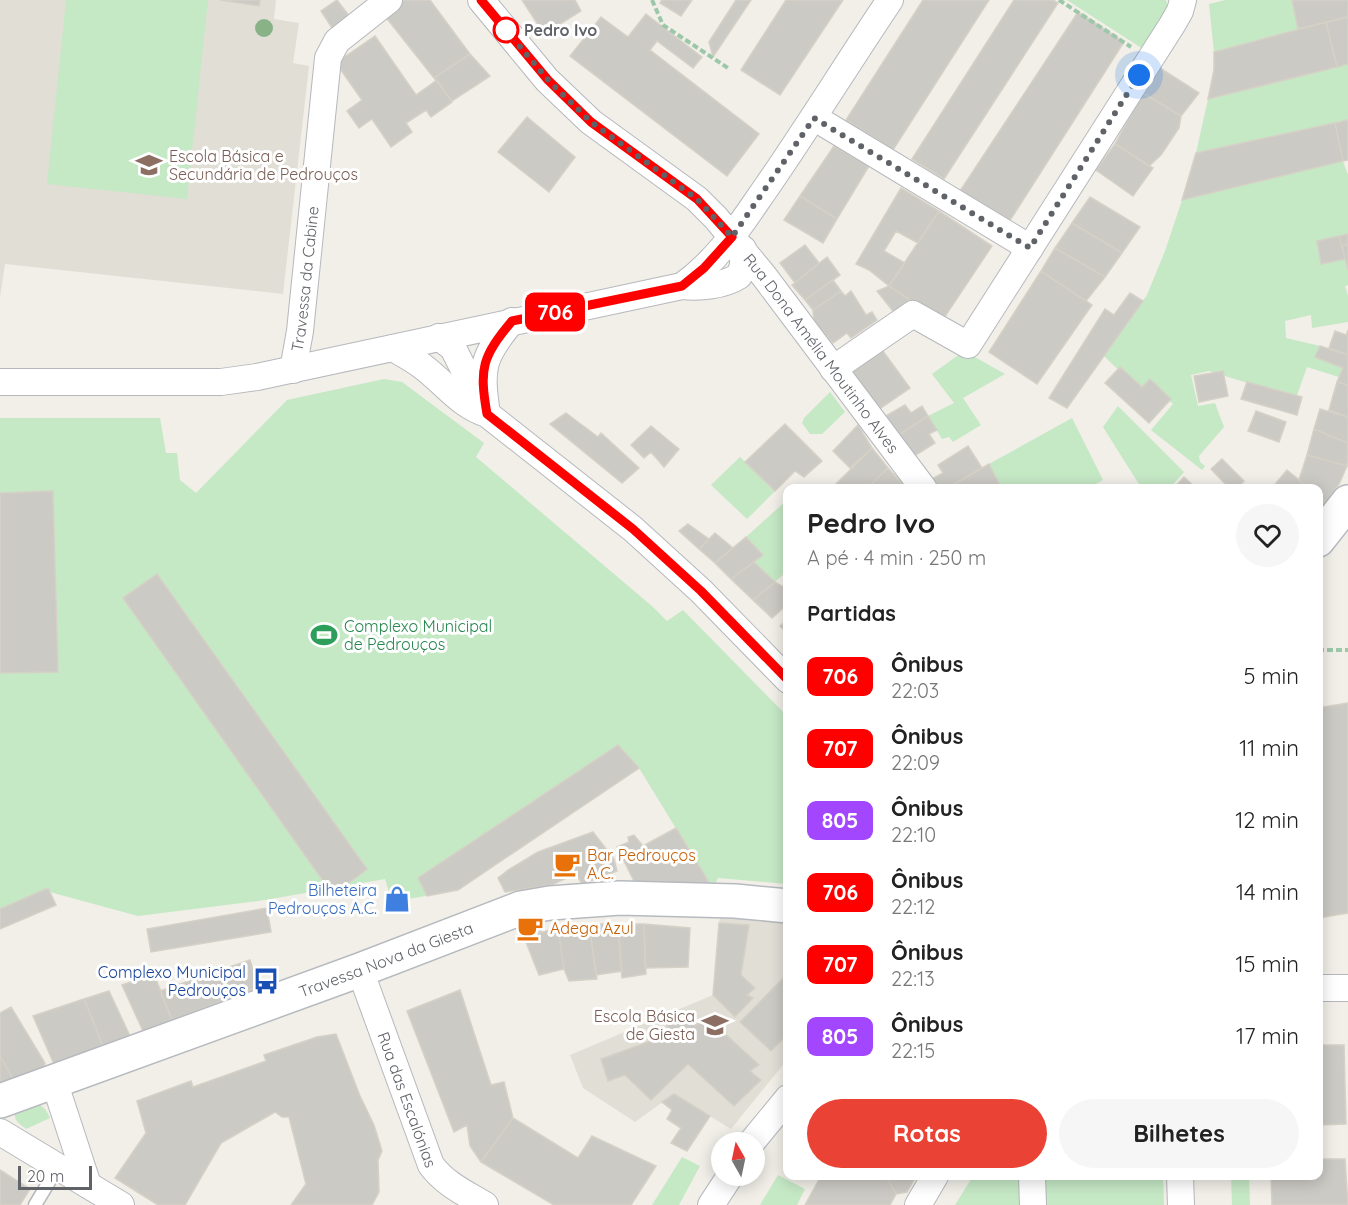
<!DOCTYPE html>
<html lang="pt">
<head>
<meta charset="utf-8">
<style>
	body { margin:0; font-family:Quicksand,sans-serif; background:#f6f6f6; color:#222; height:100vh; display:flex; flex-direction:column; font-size:22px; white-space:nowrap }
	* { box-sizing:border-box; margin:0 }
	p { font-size:20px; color:#767676 }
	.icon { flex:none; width:33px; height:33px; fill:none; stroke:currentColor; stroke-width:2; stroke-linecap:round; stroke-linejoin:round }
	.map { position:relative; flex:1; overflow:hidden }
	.sheet { position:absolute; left:783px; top:484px; width:540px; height:696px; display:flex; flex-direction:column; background:#fff; border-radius:12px; box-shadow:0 3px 15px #0003 }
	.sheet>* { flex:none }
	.badge { padding:0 12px; border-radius:9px; font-size:21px; line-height:39px }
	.needle { width:39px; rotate:351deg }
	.tools { position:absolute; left:711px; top:1132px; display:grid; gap:12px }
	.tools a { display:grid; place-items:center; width:54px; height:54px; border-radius:50%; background:#fff; box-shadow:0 3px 15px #0003; font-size:30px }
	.scale { position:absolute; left:18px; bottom:15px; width:74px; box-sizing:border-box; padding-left:6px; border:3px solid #5f6368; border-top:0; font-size:16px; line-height:21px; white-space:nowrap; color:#5f6368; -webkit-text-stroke:4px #fff; paint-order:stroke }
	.you { position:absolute; width:30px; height:30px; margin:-15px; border:4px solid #fff; border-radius:50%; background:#1a73e8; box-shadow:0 0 0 9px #1a73e833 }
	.map>.badge { position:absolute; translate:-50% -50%; box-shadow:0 0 0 3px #fff }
	h2 { padding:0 24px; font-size:22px; line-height:54px }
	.round { display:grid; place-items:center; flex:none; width:63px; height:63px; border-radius:32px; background:#f6f6f6 }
	.overview { display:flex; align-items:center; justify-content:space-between; height:102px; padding:0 24px }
	h1 { font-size:28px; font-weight:800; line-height:45px }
	.primary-button { display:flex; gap:12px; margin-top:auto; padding:12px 24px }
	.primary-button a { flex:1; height:69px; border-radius:36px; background:#ea4335; color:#fff; font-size:24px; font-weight:800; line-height:69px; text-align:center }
	.primary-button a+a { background:#f6f6f6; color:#222 }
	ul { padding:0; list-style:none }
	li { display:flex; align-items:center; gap:18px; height:72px; padding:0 24px }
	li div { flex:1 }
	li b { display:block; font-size:22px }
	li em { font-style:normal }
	li .badge { min-width:66px; font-weight:700; text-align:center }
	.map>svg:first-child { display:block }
	.education { fill:#e1ded6 }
	.green { fill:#c5e8c5 }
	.building { fill:#cccac5; stroke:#d6d1c6; stroke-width:1.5 }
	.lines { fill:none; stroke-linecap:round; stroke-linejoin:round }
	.lane-casing { stroke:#b5b8bc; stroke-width:15 }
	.street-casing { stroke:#b5b8bc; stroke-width:28 }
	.secondary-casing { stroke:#b6babf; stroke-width:36 }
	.path { stroke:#9cc7a9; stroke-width:4; stroke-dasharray:6 3; stroke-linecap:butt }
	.lane { stroke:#fff; stroke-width:12 }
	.street { stroke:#fff; stroke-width:26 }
	.secondary { stroke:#fff; stroke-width:33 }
	.tree { fill:#89b387 }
	.line-casing { stroke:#fff; stroke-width:14 }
	.line { stroke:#f00; stroke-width:9 }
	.walk { stroke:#5f6368; stroke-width:6; stroke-dasharray:0 10.8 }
	.stop-dot { fill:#fff; stroke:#f00; stroke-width:3 }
	.labels { text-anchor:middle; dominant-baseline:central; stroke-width:6; stroke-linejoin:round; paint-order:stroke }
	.stop-label { font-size:16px; font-weight:bold; fill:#5f6368; stroke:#fff; text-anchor:start }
	.education-label { font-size:16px; fill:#785e54; stroke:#fff; text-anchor:start }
	.street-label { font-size:16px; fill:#5f6368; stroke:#fff }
	.leisure-label { font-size:16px; fill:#27864d; stroke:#fff; text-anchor:start }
	.food-label { font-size:16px; fill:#c56008; stroke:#fff; text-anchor:start }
	.shop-label { font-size:16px; fill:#366cbe; stroke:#fff; text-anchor:end }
	.transit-label { font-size:16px; fill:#164399; stroke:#fff; text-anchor:end }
</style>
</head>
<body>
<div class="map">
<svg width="1348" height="1205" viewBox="0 0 1348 1205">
	<rect width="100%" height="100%" fill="#f1efe8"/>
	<path class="education" d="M 0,0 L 276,0 L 274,19 L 299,23 L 293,63 L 309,66 L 283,294 L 5,264 L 0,297 Z
		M 720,913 L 787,919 L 787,1060 L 731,1129 L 674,1094 L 635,1122 L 583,1088 L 570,1055 L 713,995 Z"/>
	<path class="green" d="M 66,0 L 208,0 L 187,199 L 47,184 Z
		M 1067,0 L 1166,0 L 1168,8 L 1143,49 Z
		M 1225,0 L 1292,0 L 1298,29 L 1214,52 L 1209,4 Z
		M 1348,64 L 1348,120 L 1196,153 L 1208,99 Z
		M 1343,161 L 1348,175 L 1348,234 L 1317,242 L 1321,264 L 1345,259 L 1348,270 L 1348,285 L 1345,286 L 1348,296 L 1348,322 L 1312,328 L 1311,315 L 1285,321 L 1286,338 L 1320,346 L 1315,357 L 1343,368 L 1339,377 L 1307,367 L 1296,398 L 1209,371 L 1191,375 L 1198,406 L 1215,403 L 1224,427 L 1199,456 L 1200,462 L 1205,466 L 1202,470 L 1151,430 L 1173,404 L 1151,384 L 1136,387 L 1104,356 L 1147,295 L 1165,251 L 1182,200 Z
		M 964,351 L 1005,374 L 963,398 L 981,425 L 953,442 L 949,437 L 942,439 L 928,416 L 954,403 L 932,374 Z
		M 384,379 L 402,382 L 484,443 L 476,457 L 653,607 L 667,621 L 683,610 L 787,716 L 787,884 L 718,878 L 713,889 L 639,768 L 458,890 L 392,902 L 385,879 L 265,900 L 138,916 L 46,891 L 0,910 L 0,418 L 160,418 L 166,453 L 177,453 L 180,480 L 196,493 L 287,400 Z
		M 830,392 L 845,412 L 822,434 L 810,434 L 802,423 L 804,418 Z
		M 1118,406 L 1184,472 L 1169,489 L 1142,489 L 1103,427 Z
		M 1072,418 L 1103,480 L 1094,485 L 1096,489 L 1002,489 L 989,464 Z
		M 740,457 L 775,491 L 747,519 L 711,485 Z
		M 787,500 L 787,573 L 786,572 L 775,582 L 754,562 L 763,555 L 746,537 Z
		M 34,1104 C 44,1105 46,1110 50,1118 L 26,1129 C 19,1123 12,1120 16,1111 Z
		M 682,1157 L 700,1166 L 679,1205 L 652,1205 Z
		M 778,1175 L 805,1189 L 797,1205 L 760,1205 Z
		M 973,1176 L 1163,1176 L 1164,1205 L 955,1205 Z
		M 1231,1176 L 1249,1176 L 1250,1205 L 1232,1205 Z"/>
	<path class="building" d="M 220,0 L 260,0 L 259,6 Z
		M 337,0 L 350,17 L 332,28 L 321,11 Z
		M 404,0 L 430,0 L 470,54 L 434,78 L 385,16 Z
		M 522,0 L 575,0 L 581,11 L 544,34 Z
		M 662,0 L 692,0 L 681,16 L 660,3 Z
		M 736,0 L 751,0 L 713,57 L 709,42 Z
		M 786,0 L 843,0 L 780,95 L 741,70 Z
		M 923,0 L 989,0 L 893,150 L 846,120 Z
		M 1014,0 L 1053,0 L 1058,3 L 944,179 L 912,159 Z
		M 1292,0 L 1348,0 L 1348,17 L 1298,29 Z
		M 1078,12 L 1124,42 L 1009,222 L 960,191 Z
		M 646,14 L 702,57 L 693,68 L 657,41 L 650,50 L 759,134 L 727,176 L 570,56 L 601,17 L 628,37 Z
		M 1348,17 L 1348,64 L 1337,67 L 1326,22 Z
		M 1326,22 L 1337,67 L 1208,99 L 1214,70 L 1214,52 Z
		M 375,36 L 416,95 L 437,80 L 452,102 L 431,117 L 426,110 L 406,123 L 412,132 L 391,147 L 372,119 L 359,128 L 347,111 L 362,100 L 336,63 Z
		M 470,54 L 490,76 L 452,101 L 434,78 Z
		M 1160,68 L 1199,93 L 1181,116 L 1143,93 Z
		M 1143,93 L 1181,116 L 1179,128 L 1161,155 L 1149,166 L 1115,144 Z
		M 527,117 L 575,157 L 549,192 L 498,152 Z
		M 1348,120 L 1348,160 L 1343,161 L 1335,123 Z
		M 1335,123 L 1343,161 L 1182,200 L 1196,153 Z
		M 1115,144 L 1153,168 L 1133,196 L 1096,170 Z
		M 834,146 L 869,166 L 837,219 L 800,196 Z
		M 901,188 L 939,211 L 918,243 L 896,231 L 884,251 L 905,263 L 889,286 L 869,270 L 856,264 Z
		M 800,196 L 837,219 L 823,243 L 784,220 Z
		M 1090,197 L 1140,227 L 1122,253 L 1072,223 Z
		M 939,211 L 992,246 L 942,321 L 889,286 Z
		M 1072,223 L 1122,253 L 1105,277 L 1055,248 Z
		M 1348,234 L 1348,244 L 1342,246 L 1339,236 Z
		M 1339,236 L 1345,259 L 1321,264 L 1317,241 Z
		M 1348,244 L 1348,270 L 1342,246 Z
		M 805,245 L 819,263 L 795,283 L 780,263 Z
		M 1055,248 L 1105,277 L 1086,301 L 1041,271 Z
		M 827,257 L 840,275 L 805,300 L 792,285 Z
		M 1041,271 L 1092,305 L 1037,384 L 989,352 Z
		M 833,280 L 841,291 L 813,310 L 805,300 Z
		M 889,286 L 913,302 L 896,315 L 877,291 Z
		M 841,291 L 845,296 L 851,291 L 866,315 L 872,312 L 877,320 L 851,338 L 847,333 L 833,343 L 814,322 L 813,310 Z
		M 1130,293 L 1143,301 L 1067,408 L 1049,398 L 1105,309 L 1114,315 Z
		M 1348,330 L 1348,355 L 1329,348 L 1335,331 L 1346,335 Z
		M 1320,346 L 1348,355 L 1348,385 L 1337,382 L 1343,368 L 1315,357 Z
		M 880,347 L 910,388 L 878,410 L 849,369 Z
		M 1120,367 L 1142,387 L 1150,379 L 1171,399 L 1149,423 L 1105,383 Z
		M 1223,371 L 1228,396 L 1199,402 L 1194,376 Z
		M 1247,382 L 1302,397 L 1297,415 L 1241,399 Z
		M 1337,382 L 1348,385 L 1348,417 L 1329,410 Z
		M 905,405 L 911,413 L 922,406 L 928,416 L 897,436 L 884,417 Z
		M 1320,409 L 1348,417 L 1348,443 L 1314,429 Z
		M 1256,411 L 1286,422 L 1279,442 L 1248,431 Z
		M 566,413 L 598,437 L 601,433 L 639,468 L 622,483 L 550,424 Z
		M 928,416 L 937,430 L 929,434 L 935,443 L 911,458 L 897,436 Z
		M 785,424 L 822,461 L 804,477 L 795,471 L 775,491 L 745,462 Z
		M 858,425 L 872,448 L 850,468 L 833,451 Z
		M 651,426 L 679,449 L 664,467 L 651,452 L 644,458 L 631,445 Z
		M 1314,429 L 1348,443 L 1347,466 L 1307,455 Z
		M 968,446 L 982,468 L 946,489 L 935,489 L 930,480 L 943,473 L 938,465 Z
		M 872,448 L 888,468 L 866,489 L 831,489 Z
		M 1307,455 L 1347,466 L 1339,484 L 1326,502 L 1318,496 L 1318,489 L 1310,489 L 1299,480 Z
		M 1222,459 L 1244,481 L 1236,489 L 1230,489 L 1211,469 Z
		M 989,464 L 1002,489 L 946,489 L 982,468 Z
		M 888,468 L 905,487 L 903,489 L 866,489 Z
		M 1287,470 L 1299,480 L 1310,489 L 1271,489 Z
		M 1184,477 L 1197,489 L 1173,489 Z
		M 53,491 L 58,672 L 0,673 L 0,493 Z
		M 1318,496 L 1326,502 L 1318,513 Z
		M 688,524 L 709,539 L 699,549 L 679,531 Z
		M 715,533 L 733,548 L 715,563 L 699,549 Z
		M 746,537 L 763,555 L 731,579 L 715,563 Z
		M 754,562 L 775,582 L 753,600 L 731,579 Z
		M 157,574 L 367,869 L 333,895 L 123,598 Z
		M 775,582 L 788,590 L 788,604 L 772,618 L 753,600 Z
		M 788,619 L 788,634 L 780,626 Z
		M 1348,703 L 1348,913 L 1318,918 L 1318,708 Z
		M 618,745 L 639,768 L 458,890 L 427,896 L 418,878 Z
		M 676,828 L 710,884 L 636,885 L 617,847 L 629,842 L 628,837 L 634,835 L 643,846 Z
		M 593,832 L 614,859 L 617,871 L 582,884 L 576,874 L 551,885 L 505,892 L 498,878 L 508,870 L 538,852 Z
		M 48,888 L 56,905 L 0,929 L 0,909 Z
		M 267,908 L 271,932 L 151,952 L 147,929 Z
		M 539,919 L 541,932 L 524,937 L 518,924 Z
		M 719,923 L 749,925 L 741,975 L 755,988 L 747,995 L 753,998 L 735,1017 L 713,995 Z
		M 589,924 L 597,979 L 569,981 L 564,969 L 558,928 Z
		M 589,924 L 618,924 L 622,971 L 596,975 Z
		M 618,924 L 644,924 L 646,974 L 622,978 Z
		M 644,924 L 690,928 L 688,967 L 645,968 Z
		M 558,928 L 564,969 L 539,975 L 524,937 Z
		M 250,960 L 259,987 L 172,1020 L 160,991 Z
		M 154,974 L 172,1020 L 143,1031 L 122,985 Z
		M 787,974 L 788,1034 L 771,1051 L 740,1022 Z
		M 460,990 L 491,1085 L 504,1082 L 513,1118 L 481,1162 L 470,1146 L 467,1125 L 454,1132 L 407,1011 Z
		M 109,991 L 130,1036 L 103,1046 L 84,999 Z
		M 84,999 L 103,1046 L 54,1064 L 33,1016 Z
		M 11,1007 L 45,1063 L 44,1067 L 13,1079 L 0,1056 L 0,1013 Z
		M 687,1012 L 695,1025 L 709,1019 L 759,1065 L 750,1071 L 761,1080 L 734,1106 L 688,1064 L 651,1100 L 625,1075 L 608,1081 L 601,1059 L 670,1034 L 665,1020 Z
		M 336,1034 L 360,1096 L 374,1125 L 382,1151 L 378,1160 L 379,1192 L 372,1205 L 291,1205 L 306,1184 L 289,1117 L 282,1117 L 275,1112 L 221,1143 L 185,1205 L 158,1205 L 115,1178 L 146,1133 L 137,1101 L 191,1081 L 193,1087 L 266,1061 L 264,1055 L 317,1037 Z
		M 1318,1045 L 1344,1045 L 1346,1124 L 1318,1125 Z
		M 0,1056 L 13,1079 L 0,1083 Z
		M 674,1094 L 710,1116 L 687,1151 L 671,1143 L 681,1128 L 667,1119 L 672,1110 L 662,1102 Z
		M 513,1118 L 578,1158 L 592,1136 L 656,1166 L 631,1205 L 554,1205 L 481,1162 Z
		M 1318,1159 L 1345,1159 L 1348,1205 L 1272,1205 L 1271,1176 L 1318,1176 Z
		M 0,1170 L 30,1189 L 20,1205 L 0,1205 Z
		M 821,1176 L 886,1176 L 896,1194 L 890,1205 L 805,1205 Z
		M 886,1176 L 916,1176 L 907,1192 L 896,1194 Z"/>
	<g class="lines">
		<g class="lane-casing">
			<path id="lane" d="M 35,1205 L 58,1167"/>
		</g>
		<g class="street-casing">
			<g id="street">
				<path id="s1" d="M 481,0 L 547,80 L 591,122 L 697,199 L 716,218 L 764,276 L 924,489"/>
				<path d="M 815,118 L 1030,248"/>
				<path d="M 682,286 C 720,259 742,222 768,185 C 810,124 849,61 890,0"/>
				<path d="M 439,337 L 453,348 L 482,406"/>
				<path d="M 393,348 C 403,354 413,359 422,366 C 445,383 459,405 487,414 L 633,529 L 701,591 L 788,680"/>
				<path d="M 833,369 L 913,314 L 968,345 L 1172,25 L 1180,11 L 1183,0"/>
				<path id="s2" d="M 293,370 L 300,331 L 328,58 L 337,41 L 389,0"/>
				<path d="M 0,382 L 221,382 L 257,377 L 682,286 C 700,288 723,286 739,276 L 743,266 L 743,249"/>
				<path d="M 487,414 C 480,368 482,357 512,321"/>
				<path id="s3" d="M 360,970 L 431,1165 C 445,1184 465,1193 485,1205"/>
				<path d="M 1318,988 L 1348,988"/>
				<path d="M 54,1081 L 88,1185"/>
				<path d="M 0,1132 L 121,1205"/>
				<path d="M 751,1143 L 788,1098"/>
				<path d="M 1032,1176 L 1033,1205"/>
				<path d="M 1180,1176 L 1181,1205"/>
				<path d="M 711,1205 L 730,1176"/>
				<path d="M 918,1205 L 935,1176"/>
			</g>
		</g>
		<g class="secondary-casing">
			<g id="secondary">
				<path d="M 1318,540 L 1348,502"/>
				<path id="s4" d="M 0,1101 L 360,970 L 521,908 L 550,903 L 620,898 L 735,901 L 788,906"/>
			</g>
		</g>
		<path class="path" d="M 652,0 L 663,25 L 728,68
			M 1059,0 L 1131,47
			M 1318,650 L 1348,650"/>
		<use href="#lane" class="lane"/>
		<use href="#street" class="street"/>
		<use href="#secondary" class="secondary"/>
	</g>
	<circle class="tree" cx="264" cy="28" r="9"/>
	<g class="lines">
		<g class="line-casing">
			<path id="line" d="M 481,0 L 548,80 L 591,122 L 697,199 L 732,237 L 704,268 L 682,286 L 512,321 C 482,357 479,368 487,414 L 633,529 L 701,591 L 788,680"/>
		</g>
		<use href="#line" class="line"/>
		<path class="walk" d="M 506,30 L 548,80 L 591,122 L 697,199 L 732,237 L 814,118 L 1030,248 L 1139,75"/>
	</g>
	<defs>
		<g id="school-bare" transform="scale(2.07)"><path d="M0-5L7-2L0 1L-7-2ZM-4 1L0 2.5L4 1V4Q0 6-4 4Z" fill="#8d6e63" stroke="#fff" stroke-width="2.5" paint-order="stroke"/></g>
		<g id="stadium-bare" transform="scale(2.07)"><path d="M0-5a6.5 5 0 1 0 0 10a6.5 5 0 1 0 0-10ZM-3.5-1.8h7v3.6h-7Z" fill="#2e9e5b" stroke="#fff" stroke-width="2.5" paint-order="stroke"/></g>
		<g id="cafe-bare" transform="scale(2.07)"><path d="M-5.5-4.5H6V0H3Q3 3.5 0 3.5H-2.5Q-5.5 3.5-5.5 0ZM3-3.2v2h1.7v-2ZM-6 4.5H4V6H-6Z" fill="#e8710a" stroke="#fff" stroke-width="2.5" paint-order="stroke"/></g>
		<g id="shop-bare" transform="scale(2.07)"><path d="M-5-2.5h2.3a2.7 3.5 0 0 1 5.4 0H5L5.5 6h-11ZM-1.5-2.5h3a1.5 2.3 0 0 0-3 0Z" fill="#3f7fe0" stroke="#fff" stroke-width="2.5" paint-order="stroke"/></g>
		<g id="bus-bare" transform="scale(2.07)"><path d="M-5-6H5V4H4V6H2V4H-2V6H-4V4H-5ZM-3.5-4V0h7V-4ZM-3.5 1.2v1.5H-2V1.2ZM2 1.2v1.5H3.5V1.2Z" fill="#1a4fb4" stroke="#fff" stroke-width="2.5" paint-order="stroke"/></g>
	</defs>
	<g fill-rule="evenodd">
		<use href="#school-bare" x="149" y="165"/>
		<use href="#stadium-bare" x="324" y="635"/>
		<use href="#cafe-bare" x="567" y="864"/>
		<use href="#shop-bare" x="397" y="899"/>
		<use href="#cafe-bare" x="530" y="928"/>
		<use href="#bus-bare" x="266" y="981"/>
		<use href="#school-bare" x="715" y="1025"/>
	</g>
	<circle class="stop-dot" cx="506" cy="30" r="12"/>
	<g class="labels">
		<g class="stop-label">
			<text x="524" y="30">Pedro Ivo</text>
		</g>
		<g class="education-label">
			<text x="169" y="156">Escola Básica e<tspan x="169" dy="18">Secundária de Pedrouços</tspan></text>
			<text x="695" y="1016" text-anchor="end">Escola Básica<tspan x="695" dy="18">de Giesta</tspan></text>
		</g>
		<g class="street-label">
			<text stroke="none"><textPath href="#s2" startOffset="92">Travessa da Cabine</textPath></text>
			<text stroke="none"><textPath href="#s1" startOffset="494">Rua Dona Amélia Moutinho Alves</textPath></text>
			<text stroke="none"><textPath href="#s4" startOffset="411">Travessa Nova da Giesta</textPath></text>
			<text stroke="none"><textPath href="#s3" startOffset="138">Rua das Escalónias</textPath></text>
		</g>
		<g class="leisure-label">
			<text x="344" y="626">Complexo Municipal<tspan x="344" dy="18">de Pedrouços</tspan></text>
		</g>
		<g class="food-label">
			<text x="587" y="855">Bar Pedrouços<tspan x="587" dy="18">A.C.</tspan></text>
			<text x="550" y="928">Adega Azul</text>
		</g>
		<g class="shop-label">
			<text x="377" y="890">Bilheteira<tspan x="377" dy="18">Pedrouços A.C.</tspan></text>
		</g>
		<g class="transit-label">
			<text x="246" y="972">Complexo Municipal<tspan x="246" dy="18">Pedrouços</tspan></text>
		</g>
	</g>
</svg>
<div class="tools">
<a><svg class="needle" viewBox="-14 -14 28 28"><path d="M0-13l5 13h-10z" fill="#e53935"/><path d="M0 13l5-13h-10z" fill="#767676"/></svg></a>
</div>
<div class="scale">20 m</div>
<div class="you" style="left:1139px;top:75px"></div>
<b class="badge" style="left:555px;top:312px;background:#f00;color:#fff">706</b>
<section class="sheet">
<div class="overview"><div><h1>Pedro Ivo</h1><p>A pé · 4 min · 250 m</p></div><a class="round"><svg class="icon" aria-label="heart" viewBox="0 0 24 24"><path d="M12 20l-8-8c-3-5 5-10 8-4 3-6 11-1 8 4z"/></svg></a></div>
<h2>Partidas</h2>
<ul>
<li><span class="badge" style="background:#f00;color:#fff">706</span><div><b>Ônibus</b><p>22:03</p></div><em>5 min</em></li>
<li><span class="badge" style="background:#f00;color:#fff">707</span><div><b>Ônibus</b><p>22:09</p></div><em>11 min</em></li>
<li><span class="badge" style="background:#a347ff;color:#fff">805</span><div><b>Ônibus</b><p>22:10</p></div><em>12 min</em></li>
<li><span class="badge" style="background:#f00;color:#fff">706</span><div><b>Ônibus</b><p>22:12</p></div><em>14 min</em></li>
<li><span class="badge" style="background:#f00;color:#fff">707</span><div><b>Ônibus</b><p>22:13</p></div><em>15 min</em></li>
<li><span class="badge" style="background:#a347ff;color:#fff">805</span><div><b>Ônibus</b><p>22:15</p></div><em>17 min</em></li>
</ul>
<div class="primary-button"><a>Rotas</a><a>Bilhetes</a></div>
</section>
</div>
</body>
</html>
